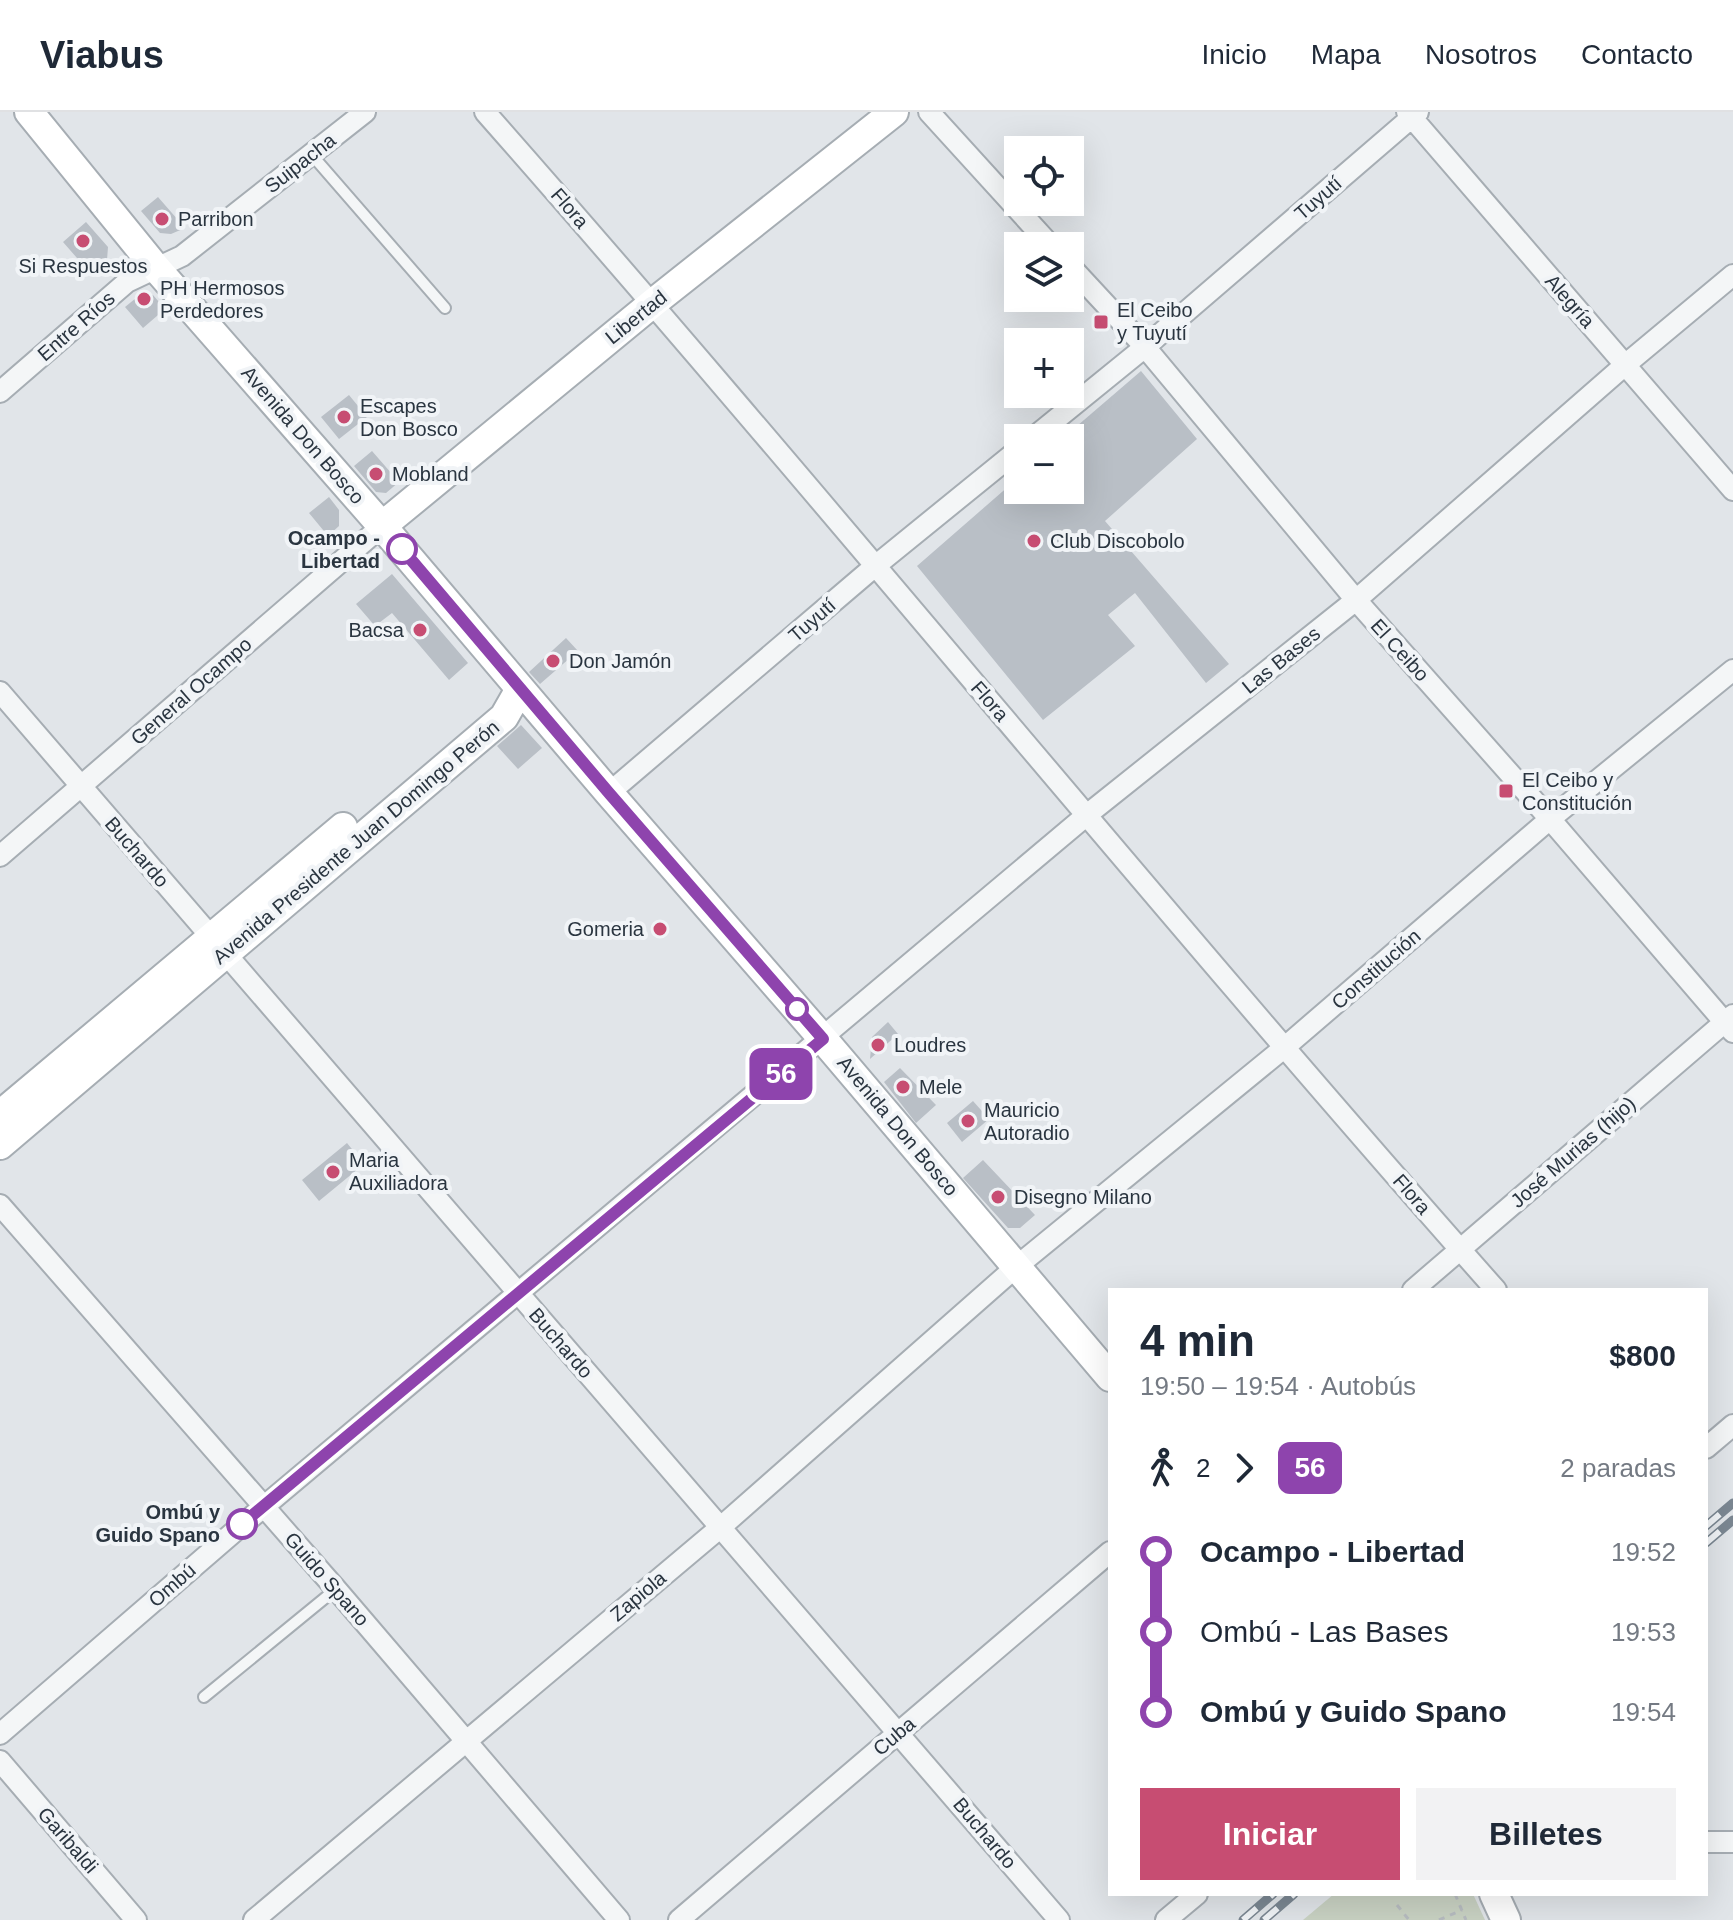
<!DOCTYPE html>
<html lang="es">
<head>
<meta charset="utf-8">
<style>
	body { margin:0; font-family:Arial,sans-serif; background:#f2f2f3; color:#1f2937; height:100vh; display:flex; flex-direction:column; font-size:30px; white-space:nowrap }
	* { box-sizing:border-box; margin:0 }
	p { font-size:26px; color:#747a83 }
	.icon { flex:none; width:44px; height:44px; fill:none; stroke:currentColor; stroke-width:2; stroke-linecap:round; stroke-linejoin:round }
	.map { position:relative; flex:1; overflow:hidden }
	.sheet { position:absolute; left:1108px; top:1176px; width:600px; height:608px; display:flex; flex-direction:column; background:#fff; border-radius:0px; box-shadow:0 8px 32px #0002 }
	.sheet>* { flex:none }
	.badge { padding:0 16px; border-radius:12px; font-size:28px; line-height:52px }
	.controls { position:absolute; left:1004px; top:24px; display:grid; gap:16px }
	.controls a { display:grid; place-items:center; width:80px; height:80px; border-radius:0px; background:#fff; box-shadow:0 8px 32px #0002; font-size:40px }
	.map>.badge { position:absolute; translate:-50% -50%; box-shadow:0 0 0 4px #fff }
	.legs { display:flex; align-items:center; gap:12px; height:88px; padding:0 32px; font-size:26px }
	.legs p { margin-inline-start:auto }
	.overview { display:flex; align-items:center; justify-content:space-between; height:136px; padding:0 32px }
	h1 { font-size:44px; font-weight:800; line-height:60px }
	.primary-button { display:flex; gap:16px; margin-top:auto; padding:16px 32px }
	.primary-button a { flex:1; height:92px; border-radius:0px; background:#c74d72; color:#fff; font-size:32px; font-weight:800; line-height:92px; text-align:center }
	.primary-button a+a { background:#f2f2f3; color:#1f2937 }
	ul { padding:0 32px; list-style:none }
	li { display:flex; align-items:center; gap:28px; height:80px; font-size:30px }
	li i { display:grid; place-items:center; width:12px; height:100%; margin:0 10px; background:currentColor }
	li i::after { content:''; width:20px; height:20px; margin:-10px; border:6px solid; border-radius:50%; background:#fff }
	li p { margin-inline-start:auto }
	li:first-child i { background:linear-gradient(#0000 50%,currentColor 0) }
	li:last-child i { background:linear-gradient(currentColor 50%,#0000 0) }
	header { display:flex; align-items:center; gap:48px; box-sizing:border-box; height:112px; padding:0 40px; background:#fff; border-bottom:2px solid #e0e1e3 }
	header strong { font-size:38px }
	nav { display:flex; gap:44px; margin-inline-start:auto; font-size:28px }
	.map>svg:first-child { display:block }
	.green { fill:#c9d2c3 }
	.building { fill:#b9bfc6 }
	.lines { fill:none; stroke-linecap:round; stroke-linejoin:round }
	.lane-casing { stroke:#a6adb3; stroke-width:14 }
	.street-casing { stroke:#a6adb3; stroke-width:24 }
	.secondary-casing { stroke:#a6adb3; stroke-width:32 }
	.path { stroke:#b7bcc0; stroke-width:3; stroke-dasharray:6 6; stroke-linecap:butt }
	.lane { stroke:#f4f6f7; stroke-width:10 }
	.street { stroke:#f4f6f7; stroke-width:20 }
	.secondary { stroke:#fff; stroke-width:28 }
	.rail-casing { stroke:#7b8792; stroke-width:9 }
	.rail { stroke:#f1f4f7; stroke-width:6; stroke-dasharray:18; stroke-linecap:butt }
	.line-1-casing { stroke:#fff; stroke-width:18 }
	.line-1 { stroke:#8e44ad; stroke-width:12 }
	.poi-dot { fill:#c74d72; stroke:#f1f4f7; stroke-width:3 }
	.stop-1-dot { fill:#fff; stroke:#8e44ad; stroke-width:4 }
	.labels { text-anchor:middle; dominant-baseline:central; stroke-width:8; stroke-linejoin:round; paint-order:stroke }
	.street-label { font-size:20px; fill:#2a3540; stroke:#f1f4f7 }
	.poi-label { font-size:20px; fill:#2a3540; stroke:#f1f4f7; text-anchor:start }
	.stop-label { font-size:20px; font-weight:bold; fill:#2a3540; stroke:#f1f4f7; text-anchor:end }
</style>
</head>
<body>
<header>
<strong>Viabus</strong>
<nav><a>Inicio</a><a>Mapa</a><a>Nosotros</a><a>Contacto</a></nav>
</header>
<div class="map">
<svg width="1733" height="1808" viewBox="0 0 1733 1808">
	<rect width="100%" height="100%" fill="#e1e5e9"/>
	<path class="green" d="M 1334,1782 L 1473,1782 L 1485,1808 L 1303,1808 Z"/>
	<path class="building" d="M 158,85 L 185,116 L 171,122 L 160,121 L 141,99 Z
		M 86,110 L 108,135 L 107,148 L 91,162 L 63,130 Z
		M 141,182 L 153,183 L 165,197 L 143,216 L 125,195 Z
		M 1141,259 L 1197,327 L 1105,409 L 1229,552 L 1206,571 L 1135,481 L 1108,503 L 1135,534 L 1043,608 L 917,454 L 1018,366 L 1018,378 L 1070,378 L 1070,320 Z
		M 349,283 L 367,305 L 339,327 L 321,305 Z
		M 372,339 L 399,370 L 386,381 L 376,380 L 354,354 Z
		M 329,385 L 339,398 L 339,414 L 328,424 L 309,401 Z
		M 392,462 L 468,551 L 449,568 L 392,501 L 375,514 L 356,492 Z
		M 566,526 L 578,539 L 540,572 L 529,560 Z
		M 521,613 L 542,636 L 518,657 L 497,634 Z
		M 888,910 L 898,922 L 870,947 L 872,925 Z
		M 900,956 L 936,993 L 916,1011 L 884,970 Z
		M 973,989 L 989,1007 L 962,1030 L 947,1011 Z
		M 347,1031 L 364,1052 L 319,1089 L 302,1068 Z
		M 983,1048 L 1035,1103 L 1020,1116 L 1008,1116 L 963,1066 Z"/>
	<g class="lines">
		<g class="lane-casing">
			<path id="lane" d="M 312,43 L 445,196
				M 204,1585 L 336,1477"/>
		</g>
		<g class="street-casing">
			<path id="street" d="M 485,0 C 827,388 1153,791 1496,1178
				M 929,0 L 1051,134
				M 1407,0 L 1733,378
				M 1070,154 L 1145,235 L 1356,488 L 1550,707 L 1733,920
				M 0,280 L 127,170 L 182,144 L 365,0
				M 1033,326 L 1145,235 L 1418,0
				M 0,580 L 1059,1808
				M 609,681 L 874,455 L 1018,338
				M 0,744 L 382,414
				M 0,1093 L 336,1477 L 619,1808
				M 1413,1178 L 1733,903
				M 1706,1336 L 1733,1313
				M 0,1622 L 242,1413 L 1088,702 L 1356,488 L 1625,253 L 1733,163
				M 0,1649 L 136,1808
				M 1706,1730 L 1733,1730
				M 254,1808 L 722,1414 L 1016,1155 L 1285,935 L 1550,707 L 1733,558
				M 679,1808 L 1110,1440
				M 1166,1808 L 1197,1782"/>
		</g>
		<g class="secondary-casing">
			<path id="secondary" d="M 29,0 L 156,156 L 382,414 L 609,681 L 823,927 L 1110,1265
				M 382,414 L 653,191 L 894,0
				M 0,1003 L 343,715
				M 0,1033 L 504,605 L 520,577
				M 1494,1782 L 1506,1808"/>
		</g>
		<path class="path" d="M 1455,1782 L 1466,1808
			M 1397,1793 L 1409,1808
			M 1439,1808 L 1462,1798"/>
		<use href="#lane" class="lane"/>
		<use href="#street" class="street"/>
		<use href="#secondary" class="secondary"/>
		<g class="rail-casing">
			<path id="rail" d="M 1706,1414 L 1733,1391
				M 1706,1431 L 1733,1408
				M 1243,1808 L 1273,1782
				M 1264,1808 L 1294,1782"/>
		</g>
		<use href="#rail" class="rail"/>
	</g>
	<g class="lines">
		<g class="line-1-casing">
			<path id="line-1" d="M 242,1412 L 823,927 L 609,681 L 402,437"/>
		</g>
		<use href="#line-1" class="line-1"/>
	</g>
	<g class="poi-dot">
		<circle cx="162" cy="107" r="8"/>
		<circle cx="83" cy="129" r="8"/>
		<circle cx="144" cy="187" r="8"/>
		<rect x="1093" y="202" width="16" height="16" rx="4"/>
		<circle cx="344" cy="305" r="8"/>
		<circle cx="376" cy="362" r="8"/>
		<circle cx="1034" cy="429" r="8"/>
		<circle cx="420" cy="518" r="8"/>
		<circle cx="553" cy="549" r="8"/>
		<rect x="1498" y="671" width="16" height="16" rx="4"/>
		<circle cx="660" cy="817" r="8"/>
		<circle cx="878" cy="933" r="8"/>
		<circle cx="903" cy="975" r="8"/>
		<circle cx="968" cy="1009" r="8"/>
		<circle cx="333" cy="1060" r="8"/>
		<circle cx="998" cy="1085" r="8"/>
	</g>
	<g class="stop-1-dot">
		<circle cx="402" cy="437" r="14"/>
		<circle cx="797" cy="897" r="10"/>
		<circle cx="242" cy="1412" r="14"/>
	</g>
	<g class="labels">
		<g class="street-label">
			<text transform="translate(300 51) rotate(-38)">Suipacha</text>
			<text transform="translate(1318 86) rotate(-41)">Tuyutí</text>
			<text transform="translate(570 96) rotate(49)">Flora</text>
			<text transform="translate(1570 189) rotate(49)">Alegría</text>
			<text transform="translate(636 205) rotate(-39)">Libertad</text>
			<text transform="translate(76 214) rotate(-41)">Entre Ríos</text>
			<text transform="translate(303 323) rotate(49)">Avenida Don Bosco</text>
			<text transform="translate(812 508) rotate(-41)">Tuyutí</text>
			<text transform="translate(1400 538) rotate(48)">El Ceibo</text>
			<text transform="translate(1281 548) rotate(-39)">Las Bases</text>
			<text transform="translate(191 579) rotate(-41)">General Ocampo</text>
			<text transform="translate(990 589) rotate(49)">Flora</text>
			<text transform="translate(356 730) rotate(-40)">Avenida Presidente Juan Domingo Perón</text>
			<text transform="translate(137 740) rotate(49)">Buchardo</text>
			<text transform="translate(1376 857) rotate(-41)">Constitución</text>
			<text transform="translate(898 1014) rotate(50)">Avenida Don Bosco</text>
			<text transform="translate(1573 1040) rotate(-41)">José Murias (hijo)</text>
			<text transform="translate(1412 1082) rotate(49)">Flora</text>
			<text transform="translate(561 1231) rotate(49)">Buchardo</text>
			<text transform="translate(327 1467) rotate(49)">Guido Spano</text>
			<text transform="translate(172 1473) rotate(-41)">Ombú</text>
			<text transform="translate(638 1484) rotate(-40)">Zapiola</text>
			<text transform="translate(894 1624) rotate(-40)">Cuba</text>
			<text transform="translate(985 1721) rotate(50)">Buchardo</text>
			<text transform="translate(68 1728) rotate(49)">Garibaldi</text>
		</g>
		<g class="poi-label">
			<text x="178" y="107">Parribon</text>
			<text x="83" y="154" text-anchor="middle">Si Respuestos</text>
			<text x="160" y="176">PH Hermosos<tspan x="160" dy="23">Perdedores</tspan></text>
			<text x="1117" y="198">El Ceibo<tspan x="1117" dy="23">y Tuyutí</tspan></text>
			<text x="360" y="294">Escapes<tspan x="360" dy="23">Don Bosco</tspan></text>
			<text x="392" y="362">Mobland</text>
			<text x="1050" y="429">Club Discobolo</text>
			<text x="404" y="518" text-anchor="end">Bacsa</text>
			<text x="569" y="549">Don Jamón</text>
			<text x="1522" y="668">El Ceibo y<tspan x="1522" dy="23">Constitución</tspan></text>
			<text x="644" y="817" text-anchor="end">Gomeria</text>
			<text x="894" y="933">Loudres</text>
			<text x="919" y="975">Mele</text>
			<text x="984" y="998">Mauricio<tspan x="984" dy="23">Autoradio</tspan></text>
			<text x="349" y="1048">Maria<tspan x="349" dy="23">Auxiliadora</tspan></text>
			<text x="1014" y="1085">Disegno Milano</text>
		</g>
		<g class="stop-label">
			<text x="380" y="426">Ocampo -<tspan x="380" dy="23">Libertad</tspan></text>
			<text x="220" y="1400">Ombú y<tspan x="220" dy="23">Guido Spano</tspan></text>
		</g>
	</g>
</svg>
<div class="controls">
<a><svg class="icon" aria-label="locate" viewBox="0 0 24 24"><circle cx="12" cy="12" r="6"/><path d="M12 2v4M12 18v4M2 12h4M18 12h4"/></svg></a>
<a><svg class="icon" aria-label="layers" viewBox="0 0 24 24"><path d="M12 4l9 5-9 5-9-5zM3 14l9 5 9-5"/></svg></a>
<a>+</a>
<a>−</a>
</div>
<b class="badge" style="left:781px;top:962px;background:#8e44ad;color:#fff">56</b>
<section class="sheet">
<div class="overview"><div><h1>4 min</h1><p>19:50 – 19:54 · Autobús</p></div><b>$800</b></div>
<div class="legs"><svg class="icon" aria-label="walk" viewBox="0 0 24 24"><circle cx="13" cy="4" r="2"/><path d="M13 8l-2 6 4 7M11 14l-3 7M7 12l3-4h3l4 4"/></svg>2<svg class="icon" aria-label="forward" viewBox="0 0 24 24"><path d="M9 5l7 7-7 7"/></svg><b class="badge" style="background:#8e44ad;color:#fff">56</b><p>2 paradas</p></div>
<ul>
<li><i style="color:#8e44ad"></i><b>Ocampo - Libertad</b><p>19:52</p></li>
<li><i style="color:#8e44ad"></i><span>Ombú - Las Bases</span><p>19:53</p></li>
<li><i style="color:#8e44ad"></i><b>Ombú y Guido Spano</b><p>19:54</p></li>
</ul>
<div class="primary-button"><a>Iniciar</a><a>Billetes</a></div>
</section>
</div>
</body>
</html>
